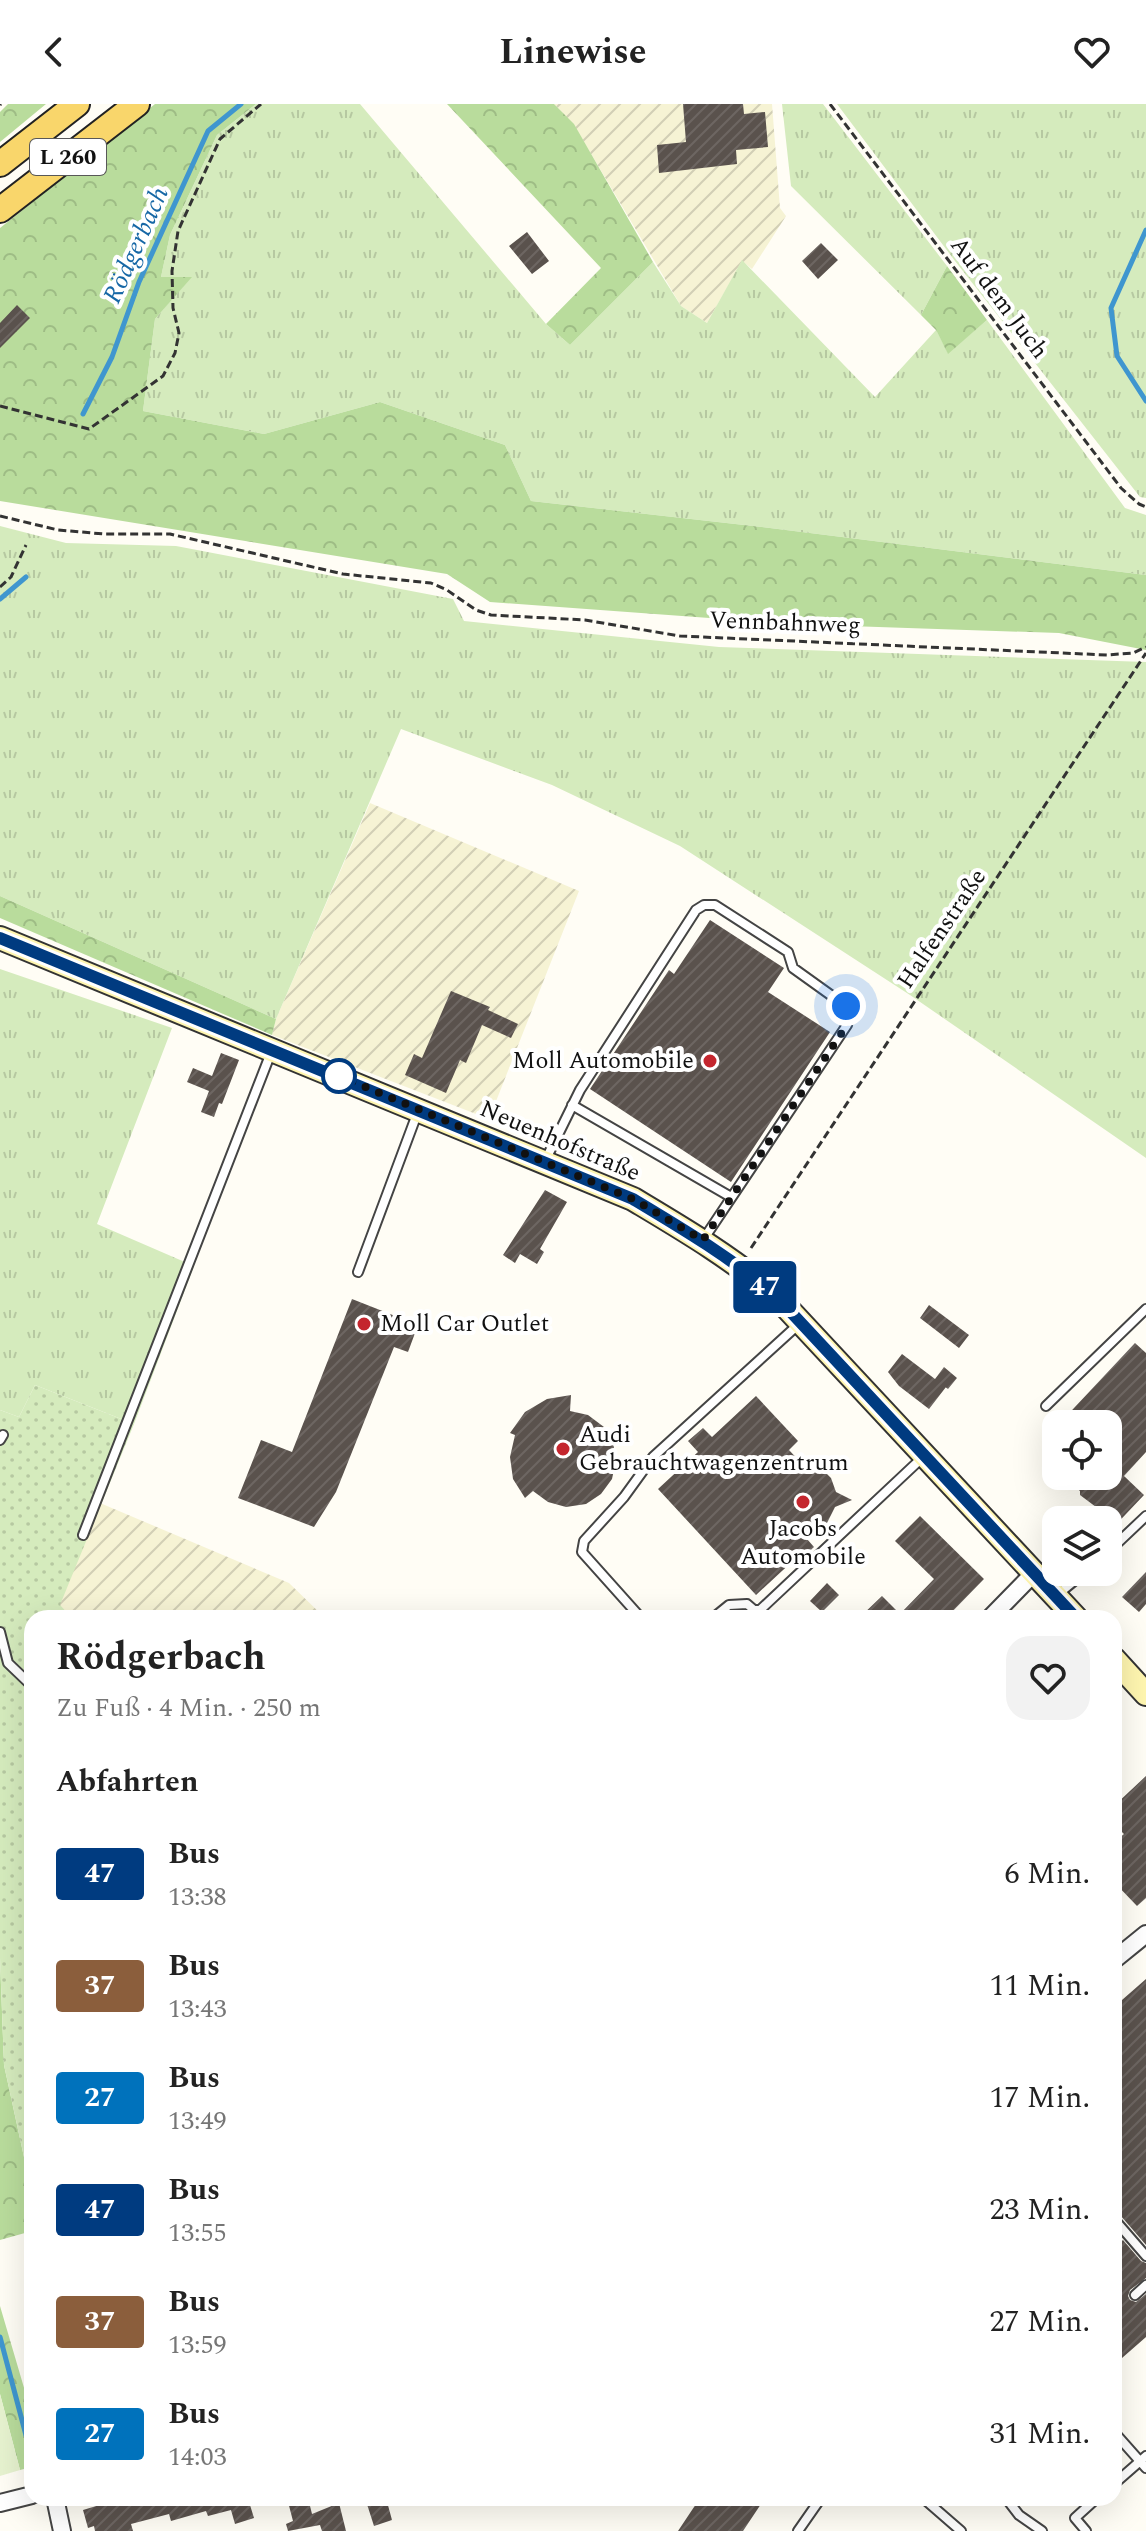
<!DOCTYPE html>
<html lang="de">
<head>
<meta charset="utf-8">
<style>
	body { margin:0; font-family:Spectral,serif; background:#f2f2f2; color:#222; height:100vh; display:flex; flex-direction:column; font-size:30px; white-space:nowrap }
	* { box-sizing:border-box; margin:0 }
	p { font-size:26px; color:#767676 }
	.icon { flex:none; width:44px; height:44px; fill:none; stroke:currentColor; stroke-width:2; stroke-linecap:round; stroke-linejoin:round }
	.map { position:relative; flex:1; overflow:hidden }
	.details { position:absolute; left:24px; top:1506px; width:1098px; height:896px; display:flex; flex-direction:column; background:#fff; border-radius:24px; box-shadow:0 8px 32px #0002 }
	.details>* { flex:none }
	.badge { padding:0 16px; border-radius:6px; font-size:28px; line-height:52px }
	.buttons { position:absolute; left:1042px; top:1306px; display:grid; gap:16px }
	.buttons a { display:grid; place-items:center; width:80px; height:80px; border-radius:16px; background:#fff; box-shadow:0 8px 32px #0002; font-size:40px }
	.you { position:absolute; width:40px; height:40px; margin:-20px; border:6px solid #fff; border-radius:50%; background:#1a73e8; box-shadow:0 0 0 12px #1a73e833 }
	.map>.badge { position:absolute; translate:-50% -50%; box-shadow:0 0 0 4px #fff }
	h2 { padding:0 32px; font-size:30px; line-height:72px }
	.round { display:grid; place-items:center; flex:none; width:84px; height:84px; border-radius:24px; background:#f2f2f2 }
	.head { display:flex; align-items:center; justify-content:space-between; height:136px; padding:0 32px }
	h1 { font-size:38px; font-weight:700; line-height:60px }
	ul { padding:0; list-style:none }
	li { display:flex; align-items:center; gap:24px; height:112px; padding:0 32px }
	li div { flex:1 }
	li b { display:block; font-size:30px }
	li em { font-style:normal }
	li .badge { min-width:88px; font-weight:700; text-align:center }
	header { display:flex; justify-content:space-between; align-items:center; height:104px; padding:0 32px; background:#fff; font-size:36px; font-weight:700 }
	.map>svg:first-child { display:block }
	.farmland { fill:url(#farmland-furrows) }
	.grass { fill:url(#grass-tufts) }
	.forest { fill:url(#forest-crowns) }
	.garden { fill:url(#garden-dots) }
	.pitch { fill:#e6f2cf }
	.lines { fill:none; stroke-linecap:round; stroke-linejoin:round }
	.stream { stroke:#3f96cf; stroke-width:5 }
	.building { fill:url(#building-hatch) }
	.lane-casing { stroke:#444; stroke-width:12 }
	.street-casing { stroke:#444; stroke-width:20 }
	.secondary-casing { stroke:#333; stroke-width:26 }
	.primary-casing { stroke:#222; stroke-width:28 }
	.path { stroke:#333; stroke-width:3; stroke-dasharray:8 4; stroke-linecap:butt }
	.lane { stroke:#fff; stroke-width:8 }
	.street { stroke:#fff; stroke-width:16 }
	.secondary { stroke:#fff6b0; stroke-width:22 }
	.primary { stroke:#f9d66b; stroke-width:24 }
	.line-casing { stroke:#fff; stroke-width:18 }
	.line { stroke:#003b80; stroke-width:12 }
	.walk { stroke:#111; stroke-width:8; stroke-dasharray:0 14.4 }
	.poi-dot { fill:#c4262e; stroke:#fff; stroke-width:3 }
	.stop-dot { fill:#fff; stroke:#003b80; stroke-width:4 }
	.labels { text-anchor:middle; dominant-baseline:central; stroke-width:8; stroke-linejoin:round; paint-order:stroke }
	.shield { fill:#fff; stroke:#585858; stroke-width:2 }
	.shield-label { font-size:22px; font-weight:bold; fill:#111 }
	.street-label { font-size:24px; fill:#111; stroke:#fff }
	.poi-label { font-size:24px; fill:#111; stroke:#fff; text-anchor:start }
	.water-label { font-size:26px; font-style:italic; fill:#1768a6; stroke:#fff }
</style>
</head>
<body>
<header><svg class="icon" aria-label="back" viewBox="0 0 24 24"><path d="M15 5l-7 7 7 7"/></svg>Linewise<svg class="icon" aria-label="heart" viewBox="0 0 24 24"><path d="M12 20l-8-8c-3-5 5-10 8-4 3-6 11-1 8 4z"/></svg></header>
<div class="map">
<svg width="1146" height="2427" viewBox="0 0 1146 2427">
	<defs>
		<pattern id="farmland-furrows" width="10" height="10" patternUnits="userSpaceOnUse" patternTransform="scale(2)"><rect width="10" height="10" fill="#f6f3d4"/><path d="M-1 1l2-2M0 10L10 0M9 11l2-2" fill="none" stroke="#d2cfb5"/></pattern>
		<pattern id="grass-tufts" width="24" height="20" patternUnits="userSpaceOnUse" patternTransform="scale(2)"><rect width="24" height="20" fill="#d5ebbd"/><path d="M3 7l-1-3M5 7V3M7 7l1-3M15 17l-1-3M17 17v-4M19 17l1-3" fill="none" stroke="#b6c8a1"/></pattern>
		<pattern id="forest-crowns" width="20" height="18" patternUnits="userSpaceOnUse" patternTransform="scale(2)"><rect width="20" height="18" fill="#b9dc9c"/><path d="M2 6a3 3 0 1 1 6 0M12 15a3 3 0 1 1 6 0" fill="none" stroke="#9ebc85"/></pattern>
		<pattern id="garden-dots" width="8" height="8" patternUnits="userSpaceOnUse" patternTransform="scale(2)"><rect width="8" height="8" fill="#d5ebbd"/><path d="M2 2h.1M6 6h.1" fill="none" stroke="#b6c8a1" stroke-width="1.8" stroke-linecap="round"/></pattern>
		<pattern id="building-hatch" width="6" height="6" patternUnits="userSpaceOnUse" patternTransform="scale(2)"><rect width="6" height="6" fill="#5a524d"/><path d="M-1 1l2-2M0 6l6-6M5 7l2-2" fill="none" stroke="#6d6662"/></pattern>
	</defs>
	<rect width="100%" height="100%" fill="#fffdf5"/>
	<path class="farmland" d="M 554,0 L 772,0 L 780,104 L 786,112 L 752,165 L 742,157 L 707,219 L 681,202 L 574,21 Z
		M 370,699 L 579,787 L 489,1015 L 272,931 L 276,915 Z
		M 100,1399 L 289,1479 L 325,1514 L 62,1514 L 59,1501 Z"/>
	<path class="grass" d="M 256,0 L 360,0 L 546,220 L 570,241 L 653,158 L 681,202 L 707,219 L 742,156 L 875,293 L 936,226 L 948,249 L 987,216 L 1125,404 L 1146,411 L 1146,471 L 762,423 L 531,397 L 505,341 L 380,298 L 264,330 L 143,307 L 155,215 L 191,173 L 161,173 L 170,131 L 217,31 Z
		M 782,0 L 823,0 L 947,162 L 921,211 L 791,82 Z
		M 837,0 L 1146,0 L 1146,394 L 1140,393 L 955,157 Z
		M 0,422 L 66,439 L 176,442 L 453,495 L 464,517 L 719,543 L 1146,558 L 1146,1054 L 910,891 L 680,742 L 552,681 L 401,625 L 276,915 L 0,792 Z
		M 0,865 L 172,924 L 97,1120 L 194,1162 L 134,1320 L 35,1281 L 19,1313 L 0,1306 Z"/>
	<path class="forest" d="M 8,0 L 46,0 L 0,38 L 0,8 Z
		M 155,0 L 256,0 L 217,31 L 170,131 L 161,173 L 192,173 L 155,215 L 143,307 L 264,330 L 380,298 L 505,341 L 531,397 L 762,423 L 1146,471 L 1146,546 L 1059,529 L 790,520 L 490,498 L 447,470 L 0,397 L 0,124 Z
		M 447,0 L 554,0 L 574,20 L 653,158 L 570,241 L 546,220 L 601,164 Z
		M 947,162 L 987,216 L 948,250 L 936,226 L 921,211 Z
		M 0,792 L 276,915 L 272,931 L 0,814 Z
		M 0,1854 L 4,1961 L 32,2090 L 32,2127 L 0,2136 Z
		M 0,2202 L 32,2311 L 32,2363 L 20,2366 L 0,2290 Z"/>
	<path class="garden" d="M 35,1281 L 134,1320 L 60,1501 L 72,1514 L 32,1514 L 32,2090 L 4,1961 L 0,1854 L 0,1306 L 19,1313 Z"/>
	<path class="pitch" d="M 0,2290 L 20,2366 L 0,2372 Z"/>
	<g class="lines">
		<path class="stream" d="M 1146,126 L 1111,204 L 1117,252 L 1146,297
			M 83,310 L 112,253 L 139,178 L 208,27 L 241,0
			M 0,495 L 26,473
			M 0,2233 L 32,2354"/>
	</g>
	<path class="building" d="M 683,0 L 743,0 L 744,10 L 765,8 L 768,43 L 736,46 L 737,60 L 659,69 L 657,41 L 686,38 Z
		M 527,128 L 549,157 L 532,170 L 509,142 Z
		M 821,139 L 838,156 L 818,175 L 802,157 Z
		M 17,201 L 30,214 L 0,244 L 0,219 Z
		M 710,816 L 784,864 L 768,888 L 830,928 L 731,1078 L 590,985 L 669,866 L 674,870 Z
		M 451,887 L 490,903 L 488,906 L 518,920 L 511,934 L 482,921 L 466,959 L 460,956 L 446,989 L 405,971 L 414,950 L 422,954 Z
		M 221,949 L 239,956 L 222,1000 L 219,999 L 214,1013 L 201,1008 L 209,987 L 187,978 L 193,964 L 212,972 Z
		M 545,1086 L 567,1098 L 540,1145 L 544,1148 L 537,1160 L 520,1150 L 515,1159 L 503,1151 Z
		M 352,1195 L 418,1221 L 408,1248 L 394,1243 L 336,1388 L 314,1423 L 238,1394 L 261,1336 L 292,1348 Z
		M 929,1201 L 969,1231 L 959,1244 L 920,1214 Z
		M 1135,1239 L 1146,1249 L 1146,1348 L 1124,1372 L 1144,1391 L 1108,1429 L 1108,1416 L 1098,1416 L 1104,1409 L 1080,1391 L 1080,1387 L 1064,1372 L 1108,1372 L 1108,1320 L 1059,1320 Z
		M 902,1250 L 935,1275 L 944,1263 L 957,1274 L 948,1285 L 937,1277 L 946,1283 L 929,1305 L 899,1282 L 888,1268 Z
		M 571,1291 L 570,1307 L 588,1311 L 604,1323 L 613,1338 L 616,1356 L 612,1375 L 601,1390 L 586,1400 L 566,1403 L 548,1398 L 533,1387 L 525,1394 L 513,1375 L 510,1353 L 515,1331 L 510,1329 L 525,1308 L 547,1295 Z
		M 756,1292 L 798,1337 L 789,1346 L 803,1361 L 822,1365 L 831,1374 L 836,1388 L 852,1396 L 835,1403 L 827,1419 L 807,1435 L 814,1443 L 799,1457 L 796,1454 L 756,1491 L 658,1385 L 698,1348 L 688,1337 L 703,1324 L 712,1333 Z
		M 920,1412 L 984,1475 L 946,1514 L 859,1514 L 882,1492 L 900,1510 L 934,1475 L 895,1437 Z
		M 1146,1468 L 1146,1500 L 1139,1508 L 1122,1493 Z
		M 827,1479 L 839,1491 L 822,1508 L 810,1497 Z
		M 1146,1672 L 1146,1794 L 1137,1802 L 1114,1778 L 1114,1739 L 1124,1730 L 1114,1720 L 1114,1702 Z
		M 1146,1875 L 1146,2141 L 1114,2104 L 1114,1903 Z
		M 1123,2136 L 1141,2157 L 1146,2159 L 1146,2174 L 1130,2186 L 1128,2192 L 1130,2196 L 1136,2198 L 1146,2190 L 1146,2233 L 1114,2261 L 1114,2144 Z
		M 123,2394 L 257,2394 L 258,2398 L 250,2401 L 254,2414 L 235,2420 L 231,2406 L 208,2412 L 206,2407 L 171,2417 L 169,2410 L 131,2420 L 133,2427 L 95,2427 L 94,2422 L 88,2424 L 83,2406 Z
		M 287,2394 L 308,2394 L 312,2410 L 339,2399 L 346,2427 L 322,2427 L 320,2421 L 288,2427 L 286,2420 L 293,2417 Z
		M 365,2394 L 386,2394 L 392,2416 L 374,2422 Z
		M 700,2394 L 765,2394 L 743,2427 L 678,2427 Z"/>
	<g class="lines">
		<g class="lane-casing">
			<path id="lane" d="M 572,1001 L 731,1093
				M 545,1057 L 580,986 L 696,806 L 704,801 L 715,801 L 788,848 L 793,864 L 846,902 L 849,911 L 847,921 L 703,1136
				M 358,1168 L 417,1010
				M 1046,1302 L 1146,1205
				M 0,1336 L 3,1331
				M 83,1431 L 272,946
				M 1108,1448 L 1146,1412
				M 1057,1491 L 1085,1468
				M 641,1514 L 582,1448 L 584,1437 L 624,1393 L 653,1353 L 800,1219
				M 713,1514 L 729,1501 L 747,1500 L 754,1506 L 760,1506 L 924,1352
				M 0,1528 L 8,1559 L 32,1582
				M 1114,2115 L 1146,2152
				M 1135,2191 L 1146,2181
				M 1114,2328 L 1146,2364
				M 1114,2380 L 1146,2352
				M 923,2394 L 961,2427
				M 1006,2394 L 1019,2411 L 1042,2427
				M 798,2427 L 821,2394
				M 1086,2427 L 1075,2414 L 1097,2394"/>
		</g>
		<g class="street-casing">
			<path id="street" d="M 990,1514 L 1034,1469
				M 1114,1856 L 1146,1830
				M 55,2394 L 62,2427
				M 0,2399 L 32,2391"/>
		</g>
		<g class="secondary-casing">
			<path id="secondary" d="M 0,834 L 633,1095 C 683,1125 731,1153 775,1191 L 1076,1514
				M 1114,1555 L 1146,1590"/>
		</g>
		<g class="primary-casing">
			<path id="primary" d="M 0,60 L 77,0
				M 0,106 L 137,0"/>
		</g>
		<path class="path" d="M 830,0 L 1121,384 L 1139,400 L 1146,403
			M 0,1 L 1,0
			M 0,302 L 89,325 L 163,272 L 175,249 L 179,229 L 173,204 L 172,167 L 178,127 L 220,35 L 261,0
			M 0,412 L 58,426 L 104,430 L 170,430 L 343,470 L 431,479 L 447,486 L 476,506 L 491,511 L 585,516 L 680,532 L 1107,551 L 1133,549 L 1146,543
			M 0,483 L 11,473 L 26,441
			M 751,1144 L 1146,549"/>
		<use href="#lane" class="lane"/>
		<use href="#street" class="street"/>
		<use href="#secondary" class="secondary"/>
		<use href="#primary" class="primary"/>
	</g>
	<g class="lines">
		<g class="line-casing">
			<path id="line" d="M 0,834 L 633,1095 C 683,1125 730,1153 775,1191 L 1076,1514"/>
		</g>
		<use href="#line" class="line"/>
		<path class="walk" d="M 339,972 L 633,1095 L 703,1136 L 847,921 L 849,911 L 846,902"/>
	</g>
	<g class="poi-dot">
		<circle cx="710" cy="957" r="8"/>
		<circle cx="364" cy="1220" r="8"/>
		<circle cx="563" cy="1345" r="8"/>
		<circle cx="803" cy="1398" r="8"/>
	</g>
	<circle class="stop-dot" cx="339" cy="972" r="16"/>
	<g class="labels">
		<rect class="shield" x="30" y="35" width="76" height="36" rx="6"/>
		<g class="shield-label">
			<text x="68" y="53">L 260</text>
		</g>
		<g class="street-label">
			<text transform="translate(999 194) rotate(53)">Auf dem Juch</text>
			<text transform="translate(785 519) rotate(2)">Vennbahnweg</text>
			<text transform="translate(942 825) rotate(-56)">Halfenstraße</text>
			<text transform="translate(560 1037) rotate(23)">Neuenhofstraße</text>
		</g>
		<g class="poi-label">
			<text x="694" y="957" text-anchor="end">Moll Automobile</text>
			<text x="380" y="1220">Moll Car Outlet</text>
			<text x="579" y="1331">Audi<tspan x="579" dy="28">Gebrauchtwagenzentrum</tspan></text>
			<text x="803" y="1425" text-anchor="middle">Jacobs<tspan x="803" dy="28">Automobile</tspan></text>
		</g>
		<g class="water-label">
			<text transform="translate(136 141) rotate(-66)">Rödgerbach</text>
		</g>
	</g>
</svg>
<div class="buttons">
<a><svg class="icon" aria-label="locate" viewBox="0 0 24 24"><circle cx="12" cy="12" r="6"/><path d="M12 2v4M12 18v4M2 12h4M18 12h4"/></svg></a>
<a><svg class="icon" aria-label="layers" viewBox="0 0 24 24"><path d="M12 4l9 5-9 5-9-5zM3 14l9 5 9-5"/></svg></a>
</div>
<div class="you" style="left:846px;top:902px"></div>
<b class="badge" style="left:765px;top:1183px;background:#003b80;color:#fff">47</b>
<section class="details">
<div class="head"><div><h1>Rödgerbach</h1><p>Zu Fuß · 4 Min. · 250 m</p></div><a class="round"><svg class="icon" aria-label="heart" viewBox="0 0 24 24"><path d="M12 20l-8-8c-3-5 5-10 8-4 3-6 11-1 8 4z"/></svg></a></div>
<h2>Abfahrten</h2>
<ul>
<li><span class="badge" style="background:#003b80;color:#fff">47</span><div><b>Bus</b><p>13:38</p></div><em>6 Min.</em></li>
<li><span class="badge" style="background:#8b5e3c;color:#fff">37</span><div><b>Bus</b><p>13:43</p></div><em>11 Min.</em></li>
<li><span class="badge" style="background:#0072bc;color:#fff">27</span><div><b>Bus</b><p>13:49</p></div><em>17 Min.</em></li>
<li><span class="badge" style="background:#003b80;color:#fff">47</span><div><b>Bus</b><p>13:55</p></div><em>23 Min.</em></li>
<li><span class="badge" style="background:#8b5e3c;color:#fff">37</span><div><b>Bus</b><p>13:59</p></div><em>27 Min.</em></li>
<li><span class="badge" style="background:#0072bc;color:#fff">27</span><div><b>Bus</b><p>14:03</p></div><em>31 Min.</em></li>
</ul>
</section>
</div>
</body>
</html>
